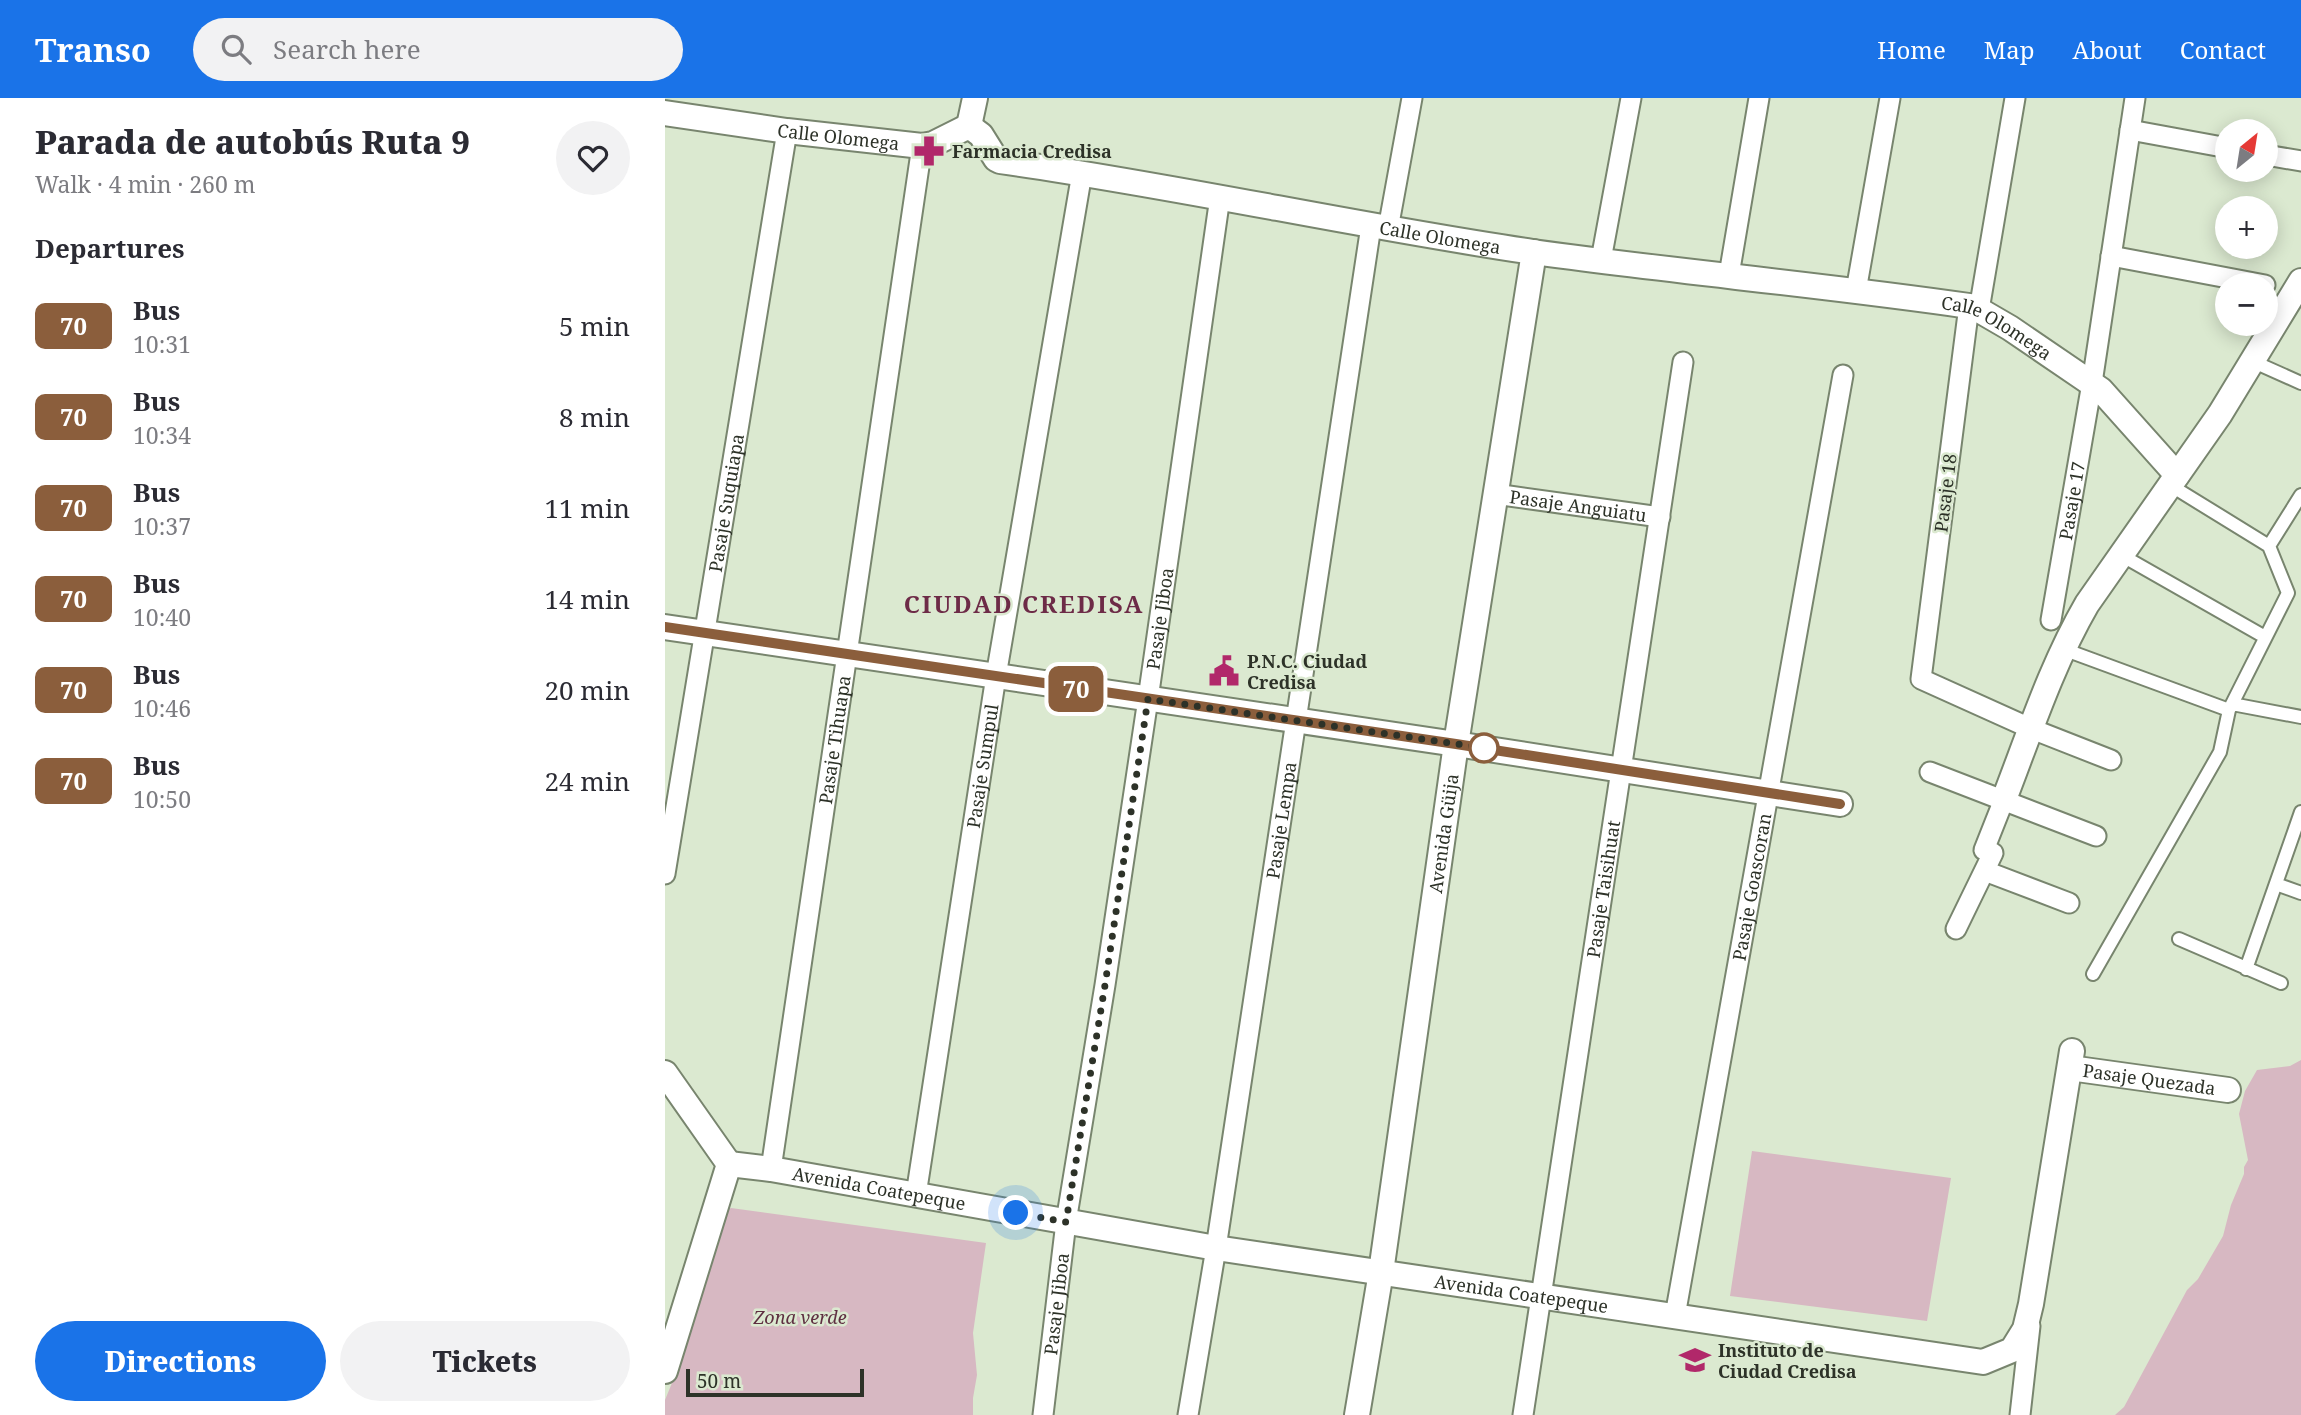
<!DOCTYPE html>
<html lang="en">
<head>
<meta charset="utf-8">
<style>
	body { margin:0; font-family:"Noto Serif",serif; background:#f2f2f3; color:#2b2b33; height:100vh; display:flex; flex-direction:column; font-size:26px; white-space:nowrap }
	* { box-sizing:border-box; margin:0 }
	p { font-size:23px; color:#7c7c81 }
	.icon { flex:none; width:38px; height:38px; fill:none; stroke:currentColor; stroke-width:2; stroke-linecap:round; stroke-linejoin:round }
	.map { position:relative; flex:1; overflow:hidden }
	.sheet { display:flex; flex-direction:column; background:#fff; width:665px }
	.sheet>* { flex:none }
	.badge { padding:0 14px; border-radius:10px; font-size:24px; line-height:46px }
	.needle { width:46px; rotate:30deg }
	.controls { position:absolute; left:1550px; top:21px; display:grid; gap:14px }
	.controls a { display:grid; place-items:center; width:63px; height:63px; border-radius:50%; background:#fff; box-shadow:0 4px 18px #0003; font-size:35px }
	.scale { position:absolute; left:21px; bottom:18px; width:178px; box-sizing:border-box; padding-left:7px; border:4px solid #2d3228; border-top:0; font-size:19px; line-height:24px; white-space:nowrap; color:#2d3228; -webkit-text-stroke:5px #dbe9d0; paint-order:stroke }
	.you { position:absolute; width:35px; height:35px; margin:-18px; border:5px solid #fff; border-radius:50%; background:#1a73e8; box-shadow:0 0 0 10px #1a73e833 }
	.map>.badge { position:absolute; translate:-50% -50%; box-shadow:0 0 0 4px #fff }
	h2 { padding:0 35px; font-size:26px; line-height:63px }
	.round { display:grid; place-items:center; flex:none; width:74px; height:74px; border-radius:37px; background:#f2f2f3 }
	.headline { display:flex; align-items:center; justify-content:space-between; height:119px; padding:0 35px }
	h1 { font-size:33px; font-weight:800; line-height:52px }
	.action { display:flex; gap:14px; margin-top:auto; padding:14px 35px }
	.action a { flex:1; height:80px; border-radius:42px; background:#1a73e8; color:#fff; font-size:28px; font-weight:800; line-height:80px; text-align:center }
	.action a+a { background:#f2f2f3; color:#2b2b33 }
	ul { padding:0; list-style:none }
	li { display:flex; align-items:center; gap:21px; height:91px; padding:0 35px }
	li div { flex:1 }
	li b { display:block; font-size:26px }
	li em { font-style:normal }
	li .badge { min-width:77px; font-weight:700; text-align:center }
	header { display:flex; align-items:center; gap:42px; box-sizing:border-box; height:98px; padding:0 35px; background:#1a73e8; color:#fff }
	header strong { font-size:33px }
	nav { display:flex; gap:38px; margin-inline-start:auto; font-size:24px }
	.search { width:490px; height:63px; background:#f2f2f3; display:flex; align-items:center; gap:18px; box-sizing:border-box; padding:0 24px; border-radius:38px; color:#7c7c81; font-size:26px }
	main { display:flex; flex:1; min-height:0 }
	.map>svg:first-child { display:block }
	.green { fill:#d7b8c2 }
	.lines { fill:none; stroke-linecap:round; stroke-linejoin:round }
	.service-casing { stroke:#78856e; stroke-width:16 }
	.pedestrian-casing { stroke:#78856e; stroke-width:23 }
	.minor-casing { stroke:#78856e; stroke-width:28 }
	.service { stroke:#fff; stroke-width:12 }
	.pedestrian { stroke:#fff; stroke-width:19 }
	.minor { stroke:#fff; stroke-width:24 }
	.line-casing { stroke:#fff; stroke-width:16 }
	.line { stroke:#8b5e3c; stroke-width:10 }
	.walk { stroke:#2d3228; stroke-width:7; stroke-dasharray:0 12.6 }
	.stop-dot { fill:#fff; stroke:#8b5e3c; stroke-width:3.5 }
	.labels { text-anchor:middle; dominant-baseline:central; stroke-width:5; stroke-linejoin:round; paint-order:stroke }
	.street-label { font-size:18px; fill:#2d3228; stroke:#dbe9d0 }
	.poi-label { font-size:18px; font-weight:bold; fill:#2d3228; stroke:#dbe9d0; text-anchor:start }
	.park-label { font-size:18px; font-style:italic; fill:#5e2f41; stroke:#dbe9d0 }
	.district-label { font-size:24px; font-weight:bold; letter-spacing:2px; fill:#6d2b47; stroke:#dbe9d0 }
</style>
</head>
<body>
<header>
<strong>Transo</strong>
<div class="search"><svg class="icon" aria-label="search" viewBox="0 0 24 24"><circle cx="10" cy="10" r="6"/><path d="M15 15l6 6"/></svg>Search here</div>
<nav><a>Home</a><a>Map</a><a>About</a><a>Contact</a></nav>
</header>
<main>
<section class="sheet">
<div class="headline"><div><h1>Parada de autobús Ruta 9</h1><p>Walk · 4 min · 260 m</p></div><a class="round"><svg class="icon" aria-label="heart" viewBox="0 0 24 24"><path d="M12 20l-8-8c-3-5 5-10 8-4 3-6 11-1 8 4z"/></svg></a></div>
<h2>Departures</h2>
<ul>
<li><span class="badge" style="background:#8b5e3c;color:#fff">70</span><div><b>Bus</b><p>10:31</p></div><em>5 min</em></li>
<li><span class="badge" style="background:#8b5e3c;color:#fff">70</span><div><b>Bus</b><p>10:34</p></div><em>8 min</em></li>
<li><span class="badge" style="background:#8b5e3c;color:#fff">70</span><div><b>Bus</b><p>10:37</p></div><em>11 min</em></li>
<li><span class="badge" style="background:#8b5e3c;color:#fff">70</span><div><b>Bus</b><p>10:40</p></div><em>14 min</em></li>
<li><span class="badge" style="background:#8b5e3c;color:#fff">70</span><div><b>Bus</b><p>10:46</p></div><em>20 min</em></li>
<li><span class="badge" style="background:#8b5e3c;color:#fff">70</span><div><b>Bus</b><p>10:50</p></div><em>24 min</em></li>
</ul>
<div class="action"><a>Directions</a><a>Tickets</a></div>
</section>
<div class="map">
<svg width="1636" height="1317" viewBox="0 0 1636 1317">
	<rect width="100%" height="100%" fill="#dbe9d0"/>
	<path class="green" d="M 1636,962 L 1636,1317 L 1450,1317 L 1459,1309 L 1522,1192 L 1533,1181 L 1558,1138 L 1566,1107 L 1579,1076 L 1579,1069 L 1583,1062 L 1574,1016 L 1580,993 L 1592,972 L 1625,968 Z
		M 1087,1053 L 1286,1080 L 1262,1223 L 1065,1198 Z
		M 66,1110 L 321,1145 L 308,1235 L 312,1277 L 308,1300 L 308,1317 L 0,1317 L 0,1302 L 9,1280 L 59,1113 Z"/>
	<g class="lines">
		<g class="service-casing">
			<path id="service" d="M 1589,264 L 1636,285
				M 1505,387 L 1604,448 L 1636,397
				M 1456,457 L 1600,539
				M 1398,551 L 1564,612
				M 1567,606 L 1636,619
				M 1611,786 L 1636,795
				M 1514,841 L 1616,885
				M 1581,871 L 1636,714
				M 1428,876 L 1555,654 L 1564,612 L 1623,495 L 1604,448"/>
		</g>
		<g class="pedestrian-casing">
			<g id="pedestrian">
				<path d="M 1465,32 L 1563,50"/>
				<path d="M 1601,57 L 1636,63"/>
				<path d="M 723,131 L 747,0"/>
				<path d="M 1446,158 L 1600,187"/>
				<path d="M 936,162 L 966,0"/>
				<path d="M 1064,177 L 1094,0"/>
				<path d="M 1191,193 L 1225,0"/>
				<path d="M 1304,208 L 1256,581 L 1367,631 L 1446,662"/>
				<path d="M 1314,212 L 1350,0"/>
				<path id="s1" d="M 830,396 L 995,419"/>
				<path id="s2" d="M 1386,522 L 1427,285 L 1470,0"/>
				<path d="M 1265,674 L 1431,738"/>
				<path d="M 1320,773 L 1404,805"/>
				<path id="s3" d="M 0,776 L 122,33"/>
				<path d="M 1291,831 L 1328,755 L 1319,752 L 1338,704"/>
				<path id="s4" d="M 106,1071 L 257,48"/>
				<path id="s5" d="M 251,1097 L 331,578 L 417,75"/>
				<path id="s6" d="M 1010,1218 L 1178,277"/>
				<path id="s7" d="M 378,1317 L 401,1124 L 440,887 L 483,601 L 555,99"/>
				<path id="s8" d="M 523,1317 L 551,1150 L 706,128"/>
				<path id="s9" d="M 858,1317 L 1018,264"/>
				<path d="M 1355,1317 L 1365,1228"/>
			</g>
		</g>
		<g class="minor-casing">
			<g id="minor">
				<path id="s10" d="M 0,15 L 122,33 L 257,48 L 268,46 L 304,28 L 316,37 L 331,61 L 335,63 C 514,88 690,128 868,154 C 1013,174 1159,187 1304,208 L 1314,212 L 1345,230 L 1436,292 L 1512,377"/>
				<path d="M 304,28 L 310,0"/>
				<path d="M 0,529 L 791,646 L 1175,706"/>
				<path d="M 1338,704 C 1364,637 1386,568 1422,506 L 1555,316 L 1636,183"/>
				<path id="s11" d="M 1405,970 L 1563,992"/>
				<path d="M 0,975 L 64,1066 L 0,1273"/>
				<path id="s12" d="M 64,1066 L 106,1071 L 551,1150 L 1318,1264 L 1347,1252 L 1360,1231 L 1366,1206 L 1407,953"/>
				<path id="s13" d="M 692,1317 L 716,1174 L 791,646 L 869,154"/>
			</g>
		</g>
		<use href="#service" class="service"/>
		<use href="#pedestrian" class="pedestrian"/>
		<use href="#minor" class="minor"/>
	</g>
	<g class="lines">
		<g class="line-casing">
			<path id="line" d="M 0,529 L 791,646 L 1175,706"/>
		</g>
		<use href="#line" class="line"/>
		<path class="walk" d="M 351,1115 L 401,1124 L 440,887 L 483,601 L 819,650"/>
	</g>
	<defs>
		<g id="pharmacy-bare" transform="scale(2.415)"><path d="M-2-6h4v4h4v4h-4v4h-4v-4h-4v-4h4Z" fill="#b1286a" stroke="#dbe9d0" stroke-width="2.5" paint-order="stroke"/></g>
		<g id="civic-bare" transform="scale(2.415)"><path d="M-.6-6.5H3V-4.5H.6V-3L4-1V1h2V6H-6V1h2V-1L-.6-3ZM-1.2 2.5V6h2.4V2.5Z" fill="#b1286a" stroke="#dbe9d0" stroke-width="2.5" paint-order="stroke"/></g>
		<g id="school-bare" transform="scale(2.415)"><path d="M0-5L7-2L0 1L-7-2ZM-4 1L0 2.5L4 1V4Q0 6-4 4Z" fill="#b1286a" stroke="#dbe9d0" stroke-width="2.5" paint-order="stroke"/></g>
	</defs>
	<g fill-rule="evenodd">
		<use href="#pharmacy-bare" x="264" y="53"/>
		<use href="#civic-bare" x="559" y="573"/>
		<use href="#school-bare" x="1030" y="1262"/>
	</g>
	<circle class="stop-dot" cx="819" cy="650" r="14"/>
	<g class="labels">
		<g class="street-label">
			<text stroke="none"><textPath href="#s10" startOffset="175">Calle Olomega</textPath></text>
			<text stroke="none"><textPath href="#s10" startOffset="805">Calle Olomega</textPath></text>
			<text stroke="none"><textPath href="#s10" startOffset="1372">Calle Olomega</textPath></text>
			<text transform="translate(1280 395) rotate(-83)">Pasaje 18</text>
			<text stroke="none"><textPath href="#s2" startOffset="121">Pasaje 17</textPath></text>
			<text stroke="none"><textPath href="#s3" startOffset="376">Pasaje Suquiapa</textPath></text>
			<text stroke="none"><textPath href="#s1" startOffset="84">Pasaje Anguiatu</textPath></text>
			<text stroke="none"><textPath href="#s7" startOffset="805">Pasaje Jiboa</textPath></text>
			<text stroke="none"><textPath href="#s4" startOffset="434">Pasaje Tihuapa</textPath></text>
			<text stroke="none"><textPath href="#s5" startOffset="434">Pasaje Sumpul</textPath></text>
			<text stroke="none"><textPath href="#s8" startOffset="602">Pasaje Lempa</textPath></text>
			<text stroke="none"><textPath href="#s13" startOffset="588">Avenida Güija</textPath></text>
			<text stroke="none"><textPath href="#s6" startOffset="436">Pasaje Goascoran</textPath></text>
			<text stroke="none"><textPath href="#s9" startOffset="532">Pasaje Taisihuat</textPath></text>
			<text stroke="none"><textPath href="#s11" startOffset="80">Pasaje Quezada</textPath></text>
			<text stroke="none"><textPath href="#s12" startOffset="152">Avenida Coatepeque</textPath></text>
			<text stroke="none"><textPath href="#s12" startOffset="803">Avenida Coatepeque</textPath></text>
			<text stroke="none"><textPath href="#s7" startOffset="112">Pasaje Jiboa</textPath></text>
		</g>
		<g class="poi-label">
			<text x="287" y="53">Farmacia Credisa</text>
			<text x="582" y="563">P.N.C. Ciudad<tspan x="582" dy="21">Credisa</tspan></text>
			<text x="1053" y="1252">Instituto de<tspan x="1053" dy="21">Ciudad Credisa</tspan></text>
		</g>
		<g class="park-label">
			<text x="135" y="1219">Zona verde</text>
		</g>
		<g class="district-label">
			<text x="359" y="505">CIUDAD CREDISA</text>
		</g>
	</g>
</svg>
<div class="controls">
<a><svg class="needle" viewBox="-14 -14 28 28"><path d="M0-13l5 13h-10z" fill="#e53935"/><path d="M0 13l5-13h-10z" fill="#7c7c81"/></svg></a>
<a>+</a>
<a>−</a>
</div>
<div class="scale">50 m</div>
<div class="you" style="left:351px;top:1115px"></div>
<b class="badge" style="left:411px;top:591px;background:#8b5e3c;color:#fff">70</b>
</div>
</main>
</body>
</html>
